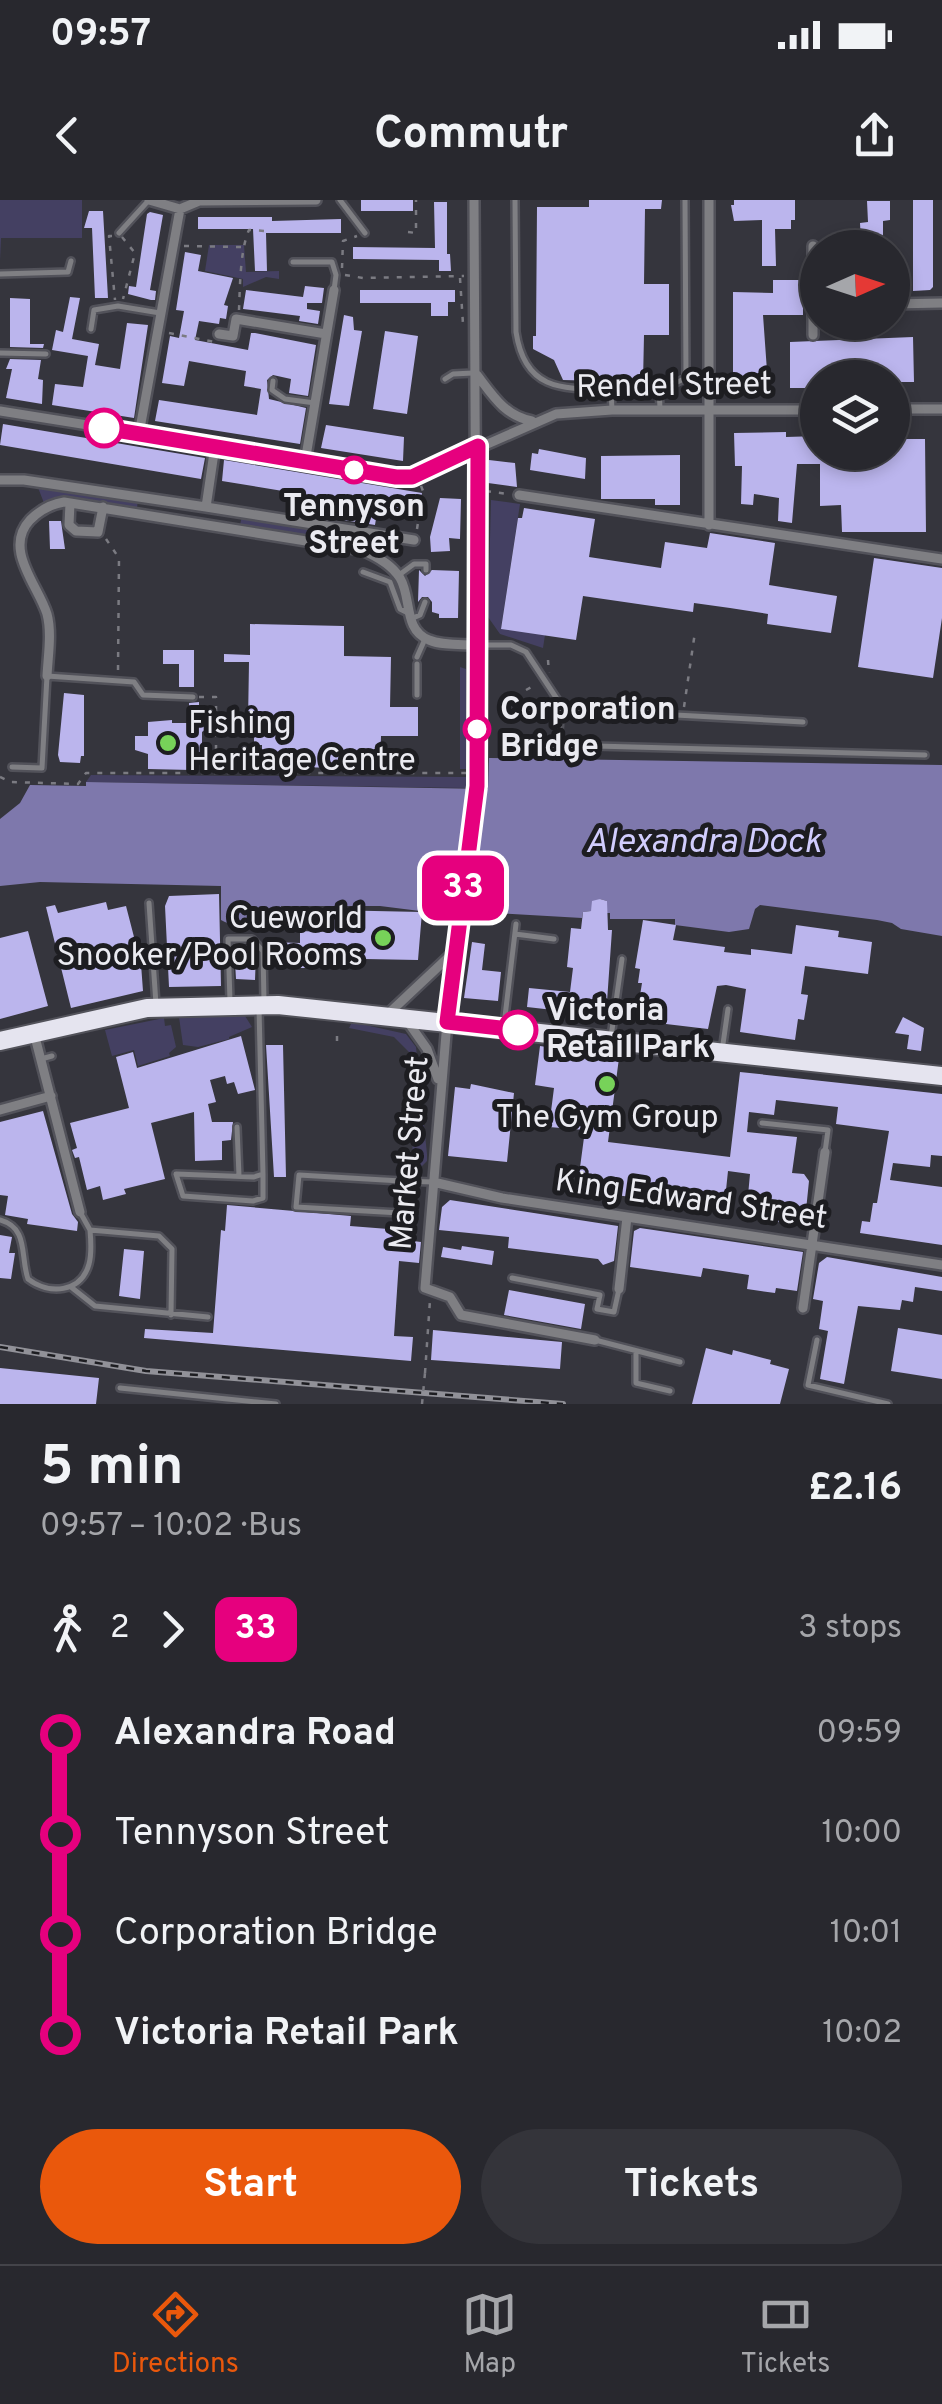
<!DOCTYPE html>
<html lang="en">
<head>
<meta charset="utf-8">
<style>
	body { margin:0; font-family:Overpass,sans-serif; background:#34343a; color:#f1f3f6; height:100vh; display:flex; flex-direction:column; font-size:38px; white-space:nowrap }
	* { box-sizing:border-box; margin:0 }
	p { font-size:32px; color:#a5a6aa }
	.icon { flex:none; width:55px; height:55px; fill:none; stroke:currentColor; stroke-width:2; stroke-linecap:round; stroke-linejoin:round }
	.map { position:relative; height:1204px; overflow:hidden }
	.sheet { display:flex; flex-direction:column; background:#28282e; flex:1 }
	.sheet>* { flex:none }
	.badge { padding:0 20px; border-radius:15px; font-size:35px; line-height:65px }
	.needle { width:65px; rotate:87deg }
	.fabs { position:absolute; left:800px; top:30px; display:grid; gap:20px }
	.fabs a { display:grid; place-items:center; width:110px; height:110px; border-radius:50%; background:#28282e; box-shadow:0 5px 15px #0003,0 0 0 2px #44444a; font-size:50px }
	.map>.badge { position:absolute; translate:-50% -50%; box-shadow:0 0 0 5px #fff }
	.legs { display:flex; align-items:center; gap:15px; height:110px; padding:0 40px; font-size:32px }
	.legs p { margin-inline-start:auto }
	.overview { display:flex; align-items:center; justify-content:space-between; height:170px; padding:0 40px }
	h1 { font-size:55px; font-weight:700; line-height:75px }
	.primary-button { display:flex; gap:20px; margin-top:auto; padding:20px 40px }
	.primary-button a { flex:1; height:115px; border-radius:60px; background:#ea580c; color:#fff; font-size:40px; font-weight:700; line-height:115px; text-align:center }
	.primary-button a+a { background:#34343a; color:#f1f3f6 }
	ul { padding:0 40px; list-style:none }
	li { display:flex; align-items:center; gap:35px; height:100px; font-size:38px }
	li i { display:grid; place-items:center; width:15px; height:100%; margin:0 12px; background:currentColor }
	li i::after { content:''; width:25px; height:25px; margin:-12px; border:8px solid; border-radius:50%; background:#28282e }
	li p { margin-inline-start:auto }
	li:first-child i { background:linear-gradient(#0000 50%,currentColor 0) }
	li:last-child i { background:linear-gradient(currentColor 50%,#0000 0) }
	.status { display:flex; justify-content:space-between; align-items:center; height:70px; padding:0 50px; background:#28282e; direction:ltr }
	.status svg { height:28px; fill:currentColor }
	header { display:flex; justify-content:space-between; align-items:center; height:130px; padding:0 40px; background:#28282e; font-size:45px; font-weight:700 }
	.tab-bar { display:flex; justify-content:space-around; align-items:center; height:140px; border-top:2px solid #44444a; background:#28282e; font-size:28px; color:#a5a6aa }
	.tab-bar a { display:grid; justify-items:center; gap:5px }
	.tab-bar .active { color:#ea580c }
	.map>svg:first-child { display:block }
	.green { fill:#444062 }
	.water { fill:#7e78ac }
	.building { fill:#bbb5ed }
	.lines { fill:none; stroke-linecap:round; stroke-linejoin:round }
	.lane-casing { stroke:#52525a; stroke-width:10 }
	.street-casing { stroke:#52525a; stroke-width:14 }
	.highway-casing { stroke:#52525a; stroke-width:22 }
	.path { stroke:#7b7b82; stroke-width:2.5; stroke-dasharray:5 8; stroke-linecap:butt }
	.lane { stroke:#7f7f83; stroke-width:5 }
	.street { stroke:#7f7f83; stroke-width:9 }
	.highway { stroke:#e5e4ef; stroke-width:18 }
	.rail-casing { stroke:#919198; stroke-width:6 }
	.rail { stroke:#1d1d21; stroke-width:2.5; stroke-dasharray:8; stroke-linecap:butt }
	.path-bridge { stroke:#7b7b82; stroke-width:2.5; stroke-dasharray:5 8; stroke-linecap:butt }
	.line-1-casing { stroke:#fff; stroke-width:22 }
	.line-1 { stroke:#e6007e; stroke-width:15 }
	.stop-1-dot { fill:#fff; stroke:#e6007e; stroke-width:5 }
	.poi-dot { fill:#77d259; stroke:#1d1d21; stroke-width:4 }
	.labels { text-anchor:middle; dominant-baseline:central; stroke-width:10; stroke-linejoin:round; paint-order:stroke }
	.street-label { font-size:32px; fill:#ebebf1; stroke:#1d1d21 }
	.stop-label { font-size:32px; font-weight:bold; fill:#ebebf1; stroke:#1d1d21; text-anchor:start }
	.poi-label { font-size:32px; fill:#ebebf1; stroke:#1d1d21; text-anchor:start }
	.water-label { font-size:35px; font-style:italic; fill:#d1cdfd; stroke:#1d1d21 }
</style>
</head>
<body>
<div class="status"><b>09:57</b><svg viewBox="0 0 49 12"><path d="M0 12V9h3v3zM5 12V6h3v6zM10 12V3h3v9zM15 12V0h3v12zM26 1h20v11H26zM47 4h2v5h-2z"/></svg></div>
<header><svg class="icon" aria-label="back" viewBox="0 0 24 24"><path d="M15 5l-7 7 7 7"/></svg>Commutr<svg class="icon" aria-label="share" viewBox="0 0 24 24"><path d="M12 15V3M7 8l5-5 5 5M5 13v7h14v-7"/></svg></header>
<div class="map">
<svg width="942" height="1204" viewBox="0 0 942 1204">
	<rect width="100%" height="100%" fill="#35353d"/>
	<path class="green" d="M 0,0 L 82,0 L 82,38 L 1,38 L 0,61 Z
		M 209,45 L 244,45 L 246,72 L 279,71 L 279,79 L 266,77 L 243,87 L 243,79 L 205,71 Z
		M 37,285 L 138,299 L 137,308 L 60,297 L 44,303 Z
		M 491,300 L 520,304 L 501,428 L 545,435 L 543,448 L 500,434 L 488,417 Z
		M 242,316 L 379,338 L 378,347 L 240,325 Z
		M 460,467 L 466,469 L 466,569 L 460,569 Z
		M 91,575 L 466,577 L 466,588 L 86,582 Z
		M 245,816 L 252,827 L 229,837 L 229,839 L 198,847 L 183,845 L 179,817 Z
		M 164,818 L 165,826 L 171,825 L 176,847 L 169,853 L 170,856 L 138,866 L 134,850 L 112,856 L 105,830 Z
		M 352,822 L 406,834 L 416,847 L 427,954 L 427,961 L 421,967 L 406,965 L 406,962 L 413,961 L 409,852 L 394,837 L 349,828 Z"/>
	<path class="water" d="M 489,558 L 942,565 L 942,736 L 901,729 L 892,723 L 877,720 L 760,705 L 755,709 L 749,729 L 729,732 L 675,725 L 675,719 L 610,719 L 610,713 L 605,713 L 607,701 L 600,699 L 591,711 L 583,712 L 582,718 L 480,712 L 472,723 L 445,721 L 444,714 L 380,706 L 281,706 L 280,725 C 261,726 238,730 221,720 L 221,686 L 40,682 L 0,686 L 0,619 L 20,603 L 30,585 L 86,586 L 86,582 L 488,589 Z"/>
	<path class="building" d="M 361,0 L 413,0 L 413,11 L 361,11 Z
		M 589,0 L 662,0 L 661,9 L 645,9 L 644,84 L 669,84 L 669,135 L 644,135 L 643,182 L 563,180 L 554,160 L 533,149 L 533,136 L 536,136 L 537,7 L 589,7 Z
		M 734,0 L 795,0 L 795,20 L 791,20 L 791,29 L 775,29 L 776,66 L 762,66 L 762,20 L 734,21 L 731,5 L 734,5 Z
		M 913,0 L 933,0 L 933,87 L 930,90 L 913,91 Z
		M 867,1 L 890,1 L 890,20 L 883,21 L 883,42 L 861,42 L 860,23 L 868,22 Z
		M 434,2 L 447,2 L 447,54 L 450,54 L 451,71 L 439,71 L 439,60 L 353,59 L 353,47 L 435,48 Z
		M 89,11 L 103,11 L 108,98 L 95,98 L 92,28 L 84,28 Z
		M 150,12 L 163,15 L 150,90 L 156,91 L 155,100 L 151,100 L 128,94 L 129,86 L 136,87 L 147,14 Z
		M 198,17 L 272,17 L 272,21 L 341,19 L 341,33 L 266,33 L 267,71 L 255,71 L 253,29 L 198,29 Z
		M 185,52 L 201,55 L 198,71 L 233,78 L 224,105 L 228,106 L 226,119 L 220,118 L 219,124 L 199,121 L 195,140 L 248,150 L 251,133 L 255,133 L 316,145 L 308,196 L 289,193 L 291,179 L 273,175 L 267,180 L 269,199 L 306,208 L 300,244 L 155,221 L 159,200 L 257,215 L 261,189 L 244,186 L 246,171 L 189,161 L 184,186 L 162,183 L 170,136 L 179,138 L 184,111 L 176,110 Z
		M 773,80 L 803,80 L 803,115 L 763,115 L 768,185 L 733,184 L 733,92 L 773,93 Z
		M 305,86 L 324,88 L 322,103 L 307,103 L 307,109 L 320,111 L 318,124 L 299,121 L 300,116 L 243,109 L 246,90 L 303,97 Z
		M 360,90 L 455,90 L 455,102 L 448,102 L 448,116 L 431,116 L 431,103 L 360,103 Z
		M 70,97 L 80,98 L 72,139 L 99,144 L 95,165 L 120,169 L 127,123 L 148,125 L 134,218 L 52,205 L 55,184 L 83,187 L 88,156 L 52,150 L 56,130 L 63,132 Z
		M 10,98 L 30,99 L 30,144 L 44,144 L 43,148 L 10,147 Z
		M 344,115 L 353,117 L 354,130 L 362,131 L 349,206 L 329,204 Z
		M 385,131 L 418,136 L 407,214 L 373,209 Z
		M 913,137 L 914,182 L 892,182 L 892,178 L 818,178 L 818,188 L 790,188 L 790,142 Z
		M 10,159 L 41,160 L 38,179 L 43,180 L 42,204 L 6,198 L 12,169 L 6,169 Z
		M 3,224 L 205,258 L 201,279 L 0,245 Z
		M 326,225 L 404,237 L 403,261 L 321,248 Z
		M 786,232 L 786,237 L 818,236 L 818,252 L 892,252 L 892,239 L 925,239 L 926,332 L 842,332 L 841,305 L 820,306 L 820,264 L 797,264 L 792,323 L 778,321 L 779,298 L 754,294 L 753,305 L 741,304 L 742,266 L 735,266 L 734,233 Z
		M 539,249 L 586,258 L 585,279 L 530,270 L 532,253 L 538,254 Z
		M 680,255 L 680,305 L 655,305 L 655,299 L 601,299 L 601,256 Z
		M 224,260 L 422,293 L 420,303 L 417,314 L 378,307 L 375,325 L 319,316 L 304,312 L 307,295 L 222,281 Z
		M 489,260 L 515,263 L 517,287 L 488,283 Z
		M 440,298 L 461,299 L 460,339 L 449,338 L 450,351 L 431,352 L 430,337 Z
		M 524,308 L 595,319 L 589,357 L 661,368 L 665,342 L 707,348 L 710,333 L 775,343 L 769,385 L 837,396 L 831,433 L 767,424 L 768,414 L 730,408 L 694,403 L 693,412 L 583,396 L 576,440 L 501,429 L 518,318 L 522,318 Z
		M 49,321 L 61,321 L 65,349 L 50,349 Z
		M 874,358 L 942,368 L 942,418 L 933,478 L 858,467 Z
		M 419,370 L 425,376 L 432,370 L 459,371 L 458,418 L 439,418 L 439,414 L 432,412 L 432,402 L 428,397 L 422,397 L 418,402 Z
		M 250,424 L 344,426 L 344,456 L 391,457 L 390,507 L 418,507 L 418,536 L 381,536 L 380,568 L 262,567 L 262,545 L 254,545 L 254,523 L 248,522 L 249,462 L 224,462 L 224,454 L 250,455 Z
		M 163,450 L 194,450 L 194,487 L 179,487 L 179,464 L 163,464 Z
		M 64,493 L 84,495 L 84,556 L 81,556 L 80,563 L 60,562 L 58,555 Z
		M 199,502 L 199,507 L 208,507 L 207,528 L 202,532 L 202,555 L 191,555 L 191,570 L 148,569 L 148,554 L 135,550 L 135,536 L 148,536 L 148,522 L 172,520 L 172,523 L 189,523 L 189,503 Z
		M 219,694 L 221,786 L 169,787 L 165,706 L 169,696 Z
		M 600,699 L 607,701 L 608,730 L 612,730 L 606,816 L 527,807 L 529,788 L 570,792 L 573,768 L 567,767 L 571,728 L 581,729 L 583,712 L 591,711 L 592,701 Z
		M 106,702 L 108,710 L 126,706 L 141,764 L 143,791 L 71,808 L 46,707 L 55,705 L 58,713 Z
		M 327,710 L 422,712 L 418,760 L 312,758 L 311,768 L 300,768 L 301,758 L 269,757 L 269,742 L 300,743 L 300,731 L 327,732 Z
		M 643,720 L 676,725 L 673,740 L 725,747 L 724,752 L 751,755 L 751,749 L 792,754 L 796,725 L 839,731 L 838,737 L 872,742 L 868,774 L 805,766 L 801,794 L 808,795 L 804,820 L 798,819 L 795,840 L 740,832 L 746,789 L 726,785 L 717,786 L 708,829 L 666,824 L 667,818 L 637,814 L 642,783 L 638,783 L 640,769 L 635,768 Z
		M 28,731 L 48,806 L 0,819 L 0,738 Z
		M 472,742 L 485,744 L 482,770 L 501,772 L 498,801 L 464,798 Z
		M 234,745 L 248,745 L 248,751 L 256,753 L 255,780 L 236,779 Z
		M 903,817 L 924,828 L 921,851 L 907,849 L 909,835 L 895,833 Z
		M 241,836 L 255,890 L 238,894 L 234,882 L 227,884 L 225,876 L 210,880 L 216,902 L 208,904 L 212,922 L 233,922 L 231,940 L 222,941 L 222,960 L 195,961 L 194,912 L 151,923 L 165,979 L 124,989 L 126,994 L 103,1000 L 100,986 L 87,990 L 79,957 L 75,958 L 72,950 L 77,948 L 70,923 L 129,908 L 116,857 L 133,852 L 137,868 Z
		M 266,845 L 283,845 L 286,977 L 274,977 Z
		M 540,846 L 619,858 L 608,942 L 730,957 L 740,872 L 942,894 L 942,956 L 931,955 L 930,967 L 893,963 L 890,980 L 942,987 L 942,1045 L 860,1033 L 862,1021 L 870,1022 L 873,1003 L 877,1003 L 889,931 L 836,924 L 838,907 L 776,900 L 774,915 L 749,912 L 747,932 L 797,937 L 792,973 L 804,974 L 809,981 L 805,1020 L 797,1025 L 746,1017 L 750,974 L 728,971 L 724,1009 L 577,990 L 585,930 L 549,927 L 554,888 L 535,885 Z
		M 471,884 L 514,893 L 507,962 L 448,956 L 455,887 L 470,889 Z
		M 43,911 L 72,1014 L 78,1022 L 77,1031 L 27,1024 L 28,1019 L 5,1015 L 8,996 L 0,995 L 0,922 Z
		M 450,1000 L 618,1026 L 614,1061 L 603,1065 L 598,1059 L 508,1048 L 509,1037 L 439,1030 L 442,1007 Z
		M 227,1005 L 351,1016 L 350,1026 L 414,1031 L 413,1041 L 421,1042 L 419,1063 L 399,1061 L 394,1136 L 413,1137 L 411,1161 L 144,1138 L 145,1129 L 213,1133 L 221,1030 L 225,1031 Z
		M 640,1028 L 803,1052 L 797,1091 L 776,1088 L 775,1093 L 747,1089 L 749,1075 L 703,1068 L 701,1077 L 630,1067 L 634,1031 Z
		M 0,1035 L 12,1037 L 9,1053 L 15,1053 L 11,1079 L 0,1078 Z
		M 462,1046 L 494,1051 L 492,1065 L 441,1057 L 443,1047 L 461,1050 Z
		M 124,1049 L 144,1051 L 140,1099 L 119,1096 Z
		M 827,1057 L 942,1077 L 942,1091 L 915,1087 L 913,1102 L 902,1100 L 900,1110 L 858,1106 L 844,1184 L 820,1179 L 828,1131 L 819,1129 L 823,1101 L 813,1099 L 819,1063 Z
		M 509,1090 L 585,1104 L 581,1129 L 504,1115 Z
		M 898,1128 L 942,1135 L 942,1179 L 891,1171 Z
		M 433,1130 L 562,1142 L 560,1169 L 431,1160 Z
		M 706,1148 L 732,1155 L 733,1150 L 771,1160 L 770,1164 L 789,1169 L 780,1204 L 692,1204 Z
		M 0,1168 L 99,1178 L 96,1204 L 0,1204 Z"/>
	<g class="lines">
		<g class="lane-casing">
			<path id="lane" d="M 340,0 L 365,33
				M 515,0 L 516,132 C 525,191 562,189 611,189
				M 119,33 L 149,0
				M 293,62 L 332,62 L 336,75 L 334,90
				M 0,74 L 68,72 L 71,61
				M 91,129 L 94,110 L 118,106 L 160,113
				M 0,153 L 46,154
				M 445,179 L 453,174 L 473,173
				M 273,181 L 272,190 L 285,199 L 315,203
				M 659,184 L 660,210
				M 612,210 L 611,189 C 632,188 672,190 686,177 L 685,0
				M 363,372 L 390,382 L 400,409 L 406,412
				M 399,375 L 414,364 L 426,364 L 426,370
				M 413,418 L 420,415 L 425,402
				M 476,445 L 511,445 L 526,452 L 561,505 L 620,512 L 803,522
				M 417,457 L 425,439
				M 417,495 L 417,464
				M 512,544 L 558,545 L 561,505
				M 558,545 L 925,555
				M 12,567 L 42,568 L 47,476 L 134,482 L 143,495 L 193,497
				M 149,703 L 156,804
				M 515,734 L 554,739
				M 230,801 L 228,739 L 252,739 L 263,751 L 264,802
				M 259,808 L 263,974 L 254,977 L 176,974 L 183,996 L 253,1001 L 263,998 L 263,974
				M 504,825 L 516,724
				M 611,837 L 622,759
				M 722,851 L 728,809
				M 41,859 L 52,856
				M 762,923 L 828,930 L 825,952
				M 237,927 L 239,976
				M 401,981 L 299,975 L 296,1007 L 400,1013 L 401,981 L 433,982
				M 80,1012 L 90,1030
				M 0,1020 C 29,1028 20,1056 28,1079 C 49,1095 81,1093 89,1064 C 92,1053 91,1041 90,1030 L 159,1036 L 172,1049 L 171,1115
				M 512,1078 L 600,1095 L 597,1109 L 614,1112 L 619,1089
				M 71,1087 L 95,1106 L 208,1117
				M 595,1140 L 680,1162
				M 817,1140 L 808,1185 L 888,1204
				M 636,1151 L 636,1183 L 670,1191
				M 120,1188 L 276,1204"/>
		</g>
		<g class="street-casing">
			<path id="street" d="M 149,0 L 180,9
				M 474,0 L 477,586 L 447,822 L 425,1088 L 450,1097 L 461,1115 L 595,1140
				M 813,46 L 813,135
				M 892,104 L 942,103
				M 219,134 L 233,136 L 236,119 L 326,134
				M 477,175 C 493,196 505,216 532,221
				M 892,209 L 942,209
				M 0,211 L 412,277 L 556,214 L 612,210 L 818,210
				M 139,234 L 180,9 L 199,1 L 316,0
				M 305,262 L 334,90
				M 0,280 L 24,280 L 206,307 L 215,246
				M 519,295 L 942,359
				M 70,303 L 69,325 L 76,331 L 98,332 L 103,307
				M 206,307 L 414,340
				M 709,325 L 709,0
				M 47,476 C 48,456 52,433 47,414 C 38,385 3,349 30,320 C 40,310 51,304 64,302 L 362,350 C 376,356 392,365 400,378 C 412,398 403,430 429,440 C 443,446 461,444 476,445
				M 388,814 L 455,751
				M 408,822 L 427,849 L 438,879
				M 34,833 L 80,1012
				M 0,910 L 51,896
				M 433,982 L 502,998 L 942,1065
				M 619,1089 L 627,1017
				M 803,1108 L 825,952"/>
		</g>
		<g class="highway-casing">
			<path id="highway" d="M 0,841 L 147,808 L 278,805 L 942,876"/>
		</g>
		<path class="path" d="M 408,32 L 416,33 L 416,0
			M 112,36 L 109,36 L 115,100
			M 122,37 L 135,53 L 123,99
			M 184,46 L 241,47
			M 342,68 L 343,41 L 357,36
			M 345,75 L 363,78 L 464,76
			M 460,78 L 463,124
			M 239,110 C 240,87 240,50 249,30 L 266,31
			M 169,133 L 215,142
			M 486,291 L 508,294
			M 417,329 L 423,291 L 420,283
			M 106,339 L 119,358 L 118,471
			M 548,460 L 549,473
			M 526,490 L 537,484
			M 199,497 L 216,497 L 216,572
			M 684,507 L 695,432
			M 0,577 L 11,582 L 78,584 L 86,573 L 467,573
			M 337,836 L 337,848
			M 425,1173 L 430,1100"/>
		<use href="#lane" class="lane"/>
		<use href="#street" class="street"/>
		<use href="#highway" class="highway"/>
		<g class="rail-casing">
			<path id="rail" d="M 0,1147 L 146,1171 L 563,1204"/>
		</g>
		<use href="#rail" class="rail"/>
		<path class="path-bridge" d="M 422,1204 L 425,1173"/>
	</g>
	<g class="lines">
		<g class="line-1-casing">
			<path id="line-1" d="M 104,228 L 396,277 L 412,277 L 478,246 L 477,586 L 447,822 L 518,830"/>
		</g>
		<use href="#line-1" class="line-1"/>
	</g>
	<g class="stop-1-dot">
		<circle cx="104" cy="228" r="18"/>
		<circle cx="354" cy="270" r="12"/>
		<circle cx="477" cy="529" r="12"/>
		<circle cx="518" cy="830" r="18"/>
	</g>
	<g class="poi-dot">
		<circle cx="168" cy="543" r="10"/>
		<circle cx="383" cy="738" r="10"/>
		<circle cx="607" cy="884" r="10"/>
	</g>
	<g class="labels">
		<g class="street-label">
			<text transform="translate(674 187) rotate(-1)">Rendel Street</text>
			<text transform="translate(411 953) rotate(-85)">Market Street</text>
			<text transform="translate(691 1001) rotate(8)">King Edward Street</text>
		</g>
		<g class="stop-label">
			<text x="354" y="308" text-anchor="middle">Tennyson<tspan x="354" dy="37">Street</tspan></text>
			<text x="500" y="511">Corporation<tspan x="500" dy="37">Bridge</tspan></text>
			<text x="546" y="812">Victoria<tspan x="546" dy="37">Retail Park</tspan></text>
		</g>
		<g class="poi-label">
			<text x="188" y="525">Fishing<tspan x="188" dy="37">Heritage Centre</tspan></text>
			<text x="363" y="720" text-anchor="end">Cueworld<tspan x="363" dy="37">Snooker/Pool Rooms</tspan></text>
			<text x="607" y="919" text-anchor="middle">The Gym Group</text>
		</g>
		<g class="water-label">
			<text x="703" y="643">Alexandra Dock</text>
		</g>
	</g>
</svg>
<div class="fabs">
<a><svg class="needle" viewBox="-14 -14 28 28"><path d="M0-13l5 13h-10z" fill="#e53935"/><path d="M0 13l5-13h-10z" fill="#a5a6aa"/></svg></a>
<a><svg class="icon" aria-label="layers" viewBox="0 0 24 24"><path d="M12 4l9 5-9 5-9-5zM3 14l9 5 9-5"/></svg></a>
</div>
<b class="badge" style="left:463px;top:688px;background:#e6007e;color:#fff">33</b>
</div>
<section class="sheet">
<div class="overview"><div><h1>5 min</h1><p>09:57 – 10:02 · Bus</p></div><b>£2.16</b></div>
<div class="legs"><svg class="icon" aria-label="walk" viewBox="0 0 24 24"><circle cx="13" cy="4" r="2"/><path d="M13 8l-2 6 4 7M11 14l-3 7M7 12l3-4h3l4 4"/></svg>2<svg class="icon" aria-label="forward" viewBox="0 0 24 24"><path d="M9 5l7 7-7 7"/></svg><b class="badge" style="background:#e6007e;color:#fff">33</b><p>3 stops</p></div>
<ul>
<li><i style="color:#e6007e"></i><b>Alexandra Road</b><p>09:59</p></li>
<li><i style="color:#e6007e"></i><span>Tennyson Street</span><p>10:00</p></li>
<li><i style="color:#e6007e"></i><span>Corporation Bridge</span><p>10:01</p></li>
<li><i style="color:#e6007e"></i><b>Victoria Retail Park</b><p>10:02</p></li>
</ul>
<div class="primary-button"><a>Start</a><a>Tickets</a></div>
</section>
<nav class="tab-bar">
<a class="active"><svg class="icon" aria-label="directions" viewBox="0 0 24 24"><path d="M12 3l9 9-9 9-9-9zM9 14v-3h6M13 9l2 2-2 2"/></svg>Directions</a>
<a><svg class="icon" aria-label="map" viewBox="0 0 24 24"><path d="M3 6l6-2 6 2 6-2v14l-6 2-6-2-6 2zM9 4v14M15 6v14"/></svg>Map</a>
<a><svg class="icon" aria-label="tickets" viewBox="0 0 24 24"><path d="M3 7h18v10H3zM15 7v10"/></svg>Tickets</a>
</nav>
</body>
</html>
